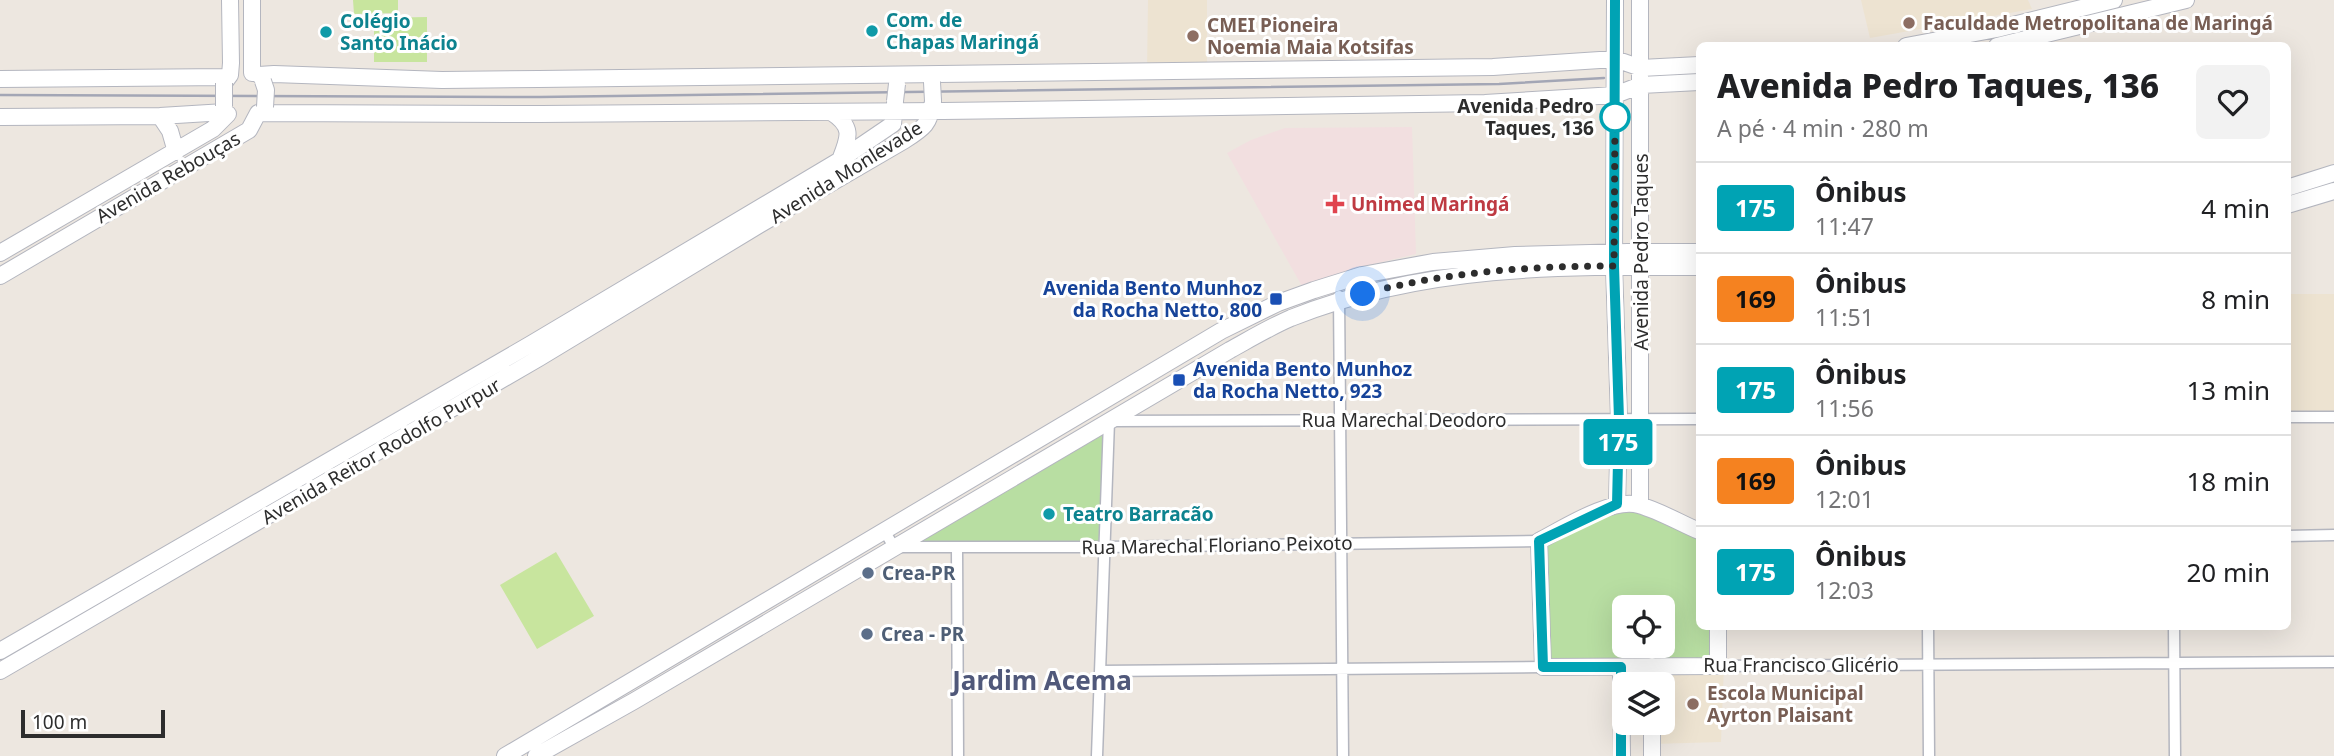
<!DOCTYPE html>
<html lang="pt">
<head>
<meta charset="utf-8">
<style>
	body { margin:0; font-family:"Noto Sans",sans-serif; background:#f2f2f2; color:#202124; height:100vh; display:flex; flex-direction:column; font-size:26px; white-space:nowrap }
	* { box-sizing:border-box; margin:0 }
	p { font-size:23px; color:#757577 }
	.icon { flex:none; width:38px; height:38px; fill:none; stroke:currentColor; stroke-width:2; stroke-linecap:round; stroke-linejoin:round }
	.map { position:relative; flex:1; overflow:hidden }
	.panel { position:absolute; left:1696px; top:42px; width:595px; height:588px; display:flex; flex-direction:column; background:#fff; border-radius:10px; box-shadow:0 7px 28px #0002 }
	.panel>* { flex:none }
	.badge { padding:0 14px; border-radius:5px; font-size:24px; line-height:46px }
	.buttons { position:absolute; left:1612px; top:595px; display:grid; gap:14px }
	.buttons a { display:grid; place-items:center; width:63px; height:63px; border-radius:10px; background:#fff; box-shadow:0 7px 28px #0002; font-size:35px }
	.scale { position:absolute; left:21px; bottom:18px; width:144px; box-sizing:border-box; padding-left:7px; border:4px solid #2d2d2d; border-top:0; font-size:19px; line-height:24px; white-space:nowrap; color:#2d2d2d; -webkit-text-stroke:5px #fff; paint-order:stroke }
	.you { position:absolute; width:35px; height:35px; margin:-18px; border:5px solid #fff; border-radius:50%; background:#1a73e8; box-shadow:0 0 0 10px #1a73e833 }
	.map>.badge { position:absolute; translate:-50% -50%; box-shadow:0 0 0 4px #fff }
	.round { display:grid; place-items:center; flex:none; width:74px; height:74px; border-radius:10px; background:#f2f2f2 }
	.headline { display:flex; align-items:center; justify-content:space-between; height:119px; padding:0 21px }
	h1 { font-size:33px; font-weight:800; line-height:52px }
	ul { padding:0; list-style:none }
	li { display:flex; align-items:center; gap:21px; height:91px; padding:0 21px; border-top:2px solid #e0e0e0 }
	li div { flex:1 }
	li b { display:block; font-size:26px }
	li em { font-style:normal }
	li .badge { min-width:77px; font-weight:700; text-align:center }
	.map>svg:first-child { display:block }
	.education { fill:#ede3d1 }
	.medical { fill:#f2dfe0 }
	.green { fill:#b8dea2; fill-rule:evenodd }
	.pitch { fill:#c8e59e }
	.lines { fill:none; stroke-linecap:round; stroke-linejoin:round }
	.street-casing { stroke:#b4b6bf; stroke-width:13 }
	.secondary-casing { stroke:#b4b6bf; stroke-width:18 }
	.street { stroke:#fff; stroke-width:10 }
	.secondary { stroke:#fff; stroke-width:16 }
	.rail { stroke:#a3a6b5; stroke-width:2.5 }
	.secondary-bridge-casing { stroke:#b4b6bf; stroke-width:18; stroke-linecap:butt }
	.secondary-bridge { stroke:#fff; stroke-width:16 }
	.line-casing { stroke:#fff; stroke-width:16 }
	.line { stroke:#00a3b4; stroke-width:10 }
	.walk { stroke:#2d2d2d; stroke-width:7; stroke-dasharray:0 12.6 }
	.education-dot { fill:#8d6e63; stroke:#fff; stroke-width:2.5 }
	.culture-dot { fill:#0f9aa8; stroke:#fff; stroke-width:2.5 }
	.stop-dot { fill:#fff; stroke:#00a3b4; stroke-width:3.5 }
	.health-dot { fill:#e0444e; stroke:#fff; stroke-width:2.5 }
	.transit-dot { fill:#1a4fb4; stroke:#fff; stroke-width:2.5 }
	.service-dot { fill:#5c6f8a; stroke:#fff; stroke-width:2.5 }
	.labels { text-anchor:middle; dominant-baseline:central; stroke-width:6; stroke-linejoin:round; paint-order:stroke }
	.culture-label { font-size:19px; font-weight:bold; fill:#0d838f; stroke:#fff; text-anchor:start }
	.education-label { font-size:19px; font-weight:bold; fill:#785e54; stroke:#fff; text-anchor:start }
	.stop-label { font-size:19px; font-weight:bold; fill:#2d2d2d; stroke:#fff; text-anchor:end }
	.street-label { font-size:19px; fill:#2d2d2d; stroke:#fff }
	.health-label { font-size:19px; font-weight:bold; fill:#be3a42; stroke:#fff; text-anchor:start }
	.transit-label { font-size:19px; font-weight:bold; fill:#164399; stroke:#fff; text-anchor:end }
	.service-label { font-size:19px; font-weight:bold; fill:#4e5e75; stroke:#fff; text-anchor:start }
	.district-label { font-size:26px; font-weight:bold; fill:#50587a; stroke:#fff }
</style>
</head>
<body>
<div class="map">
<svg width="2334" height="756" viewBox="0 0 2334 756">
	<rect width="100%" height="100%" fill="#ede7e0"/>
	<path class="education" d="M 1148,0 L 1207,0 L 1207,71 L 1147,72 Z
		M 1861,0 L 2028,0 L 2032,9 L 1870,38 Z
		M 2287,294 L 2334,294 L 2334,417 L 2287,417 Z
		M 1652,666 L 1724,666 L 1721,742 L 1652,744 L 1652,723 L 1662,723 L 1662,684 L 1652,684 Z"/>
	<path class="medical" d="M 1412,127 L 1416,254 L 1360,267 L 1303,288 L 1227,153 L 1251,140 L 1285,128 Z"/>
	<path class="green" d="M 1109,421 L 1104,547 L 894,547 Z
		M 1617,504 L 1699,531 L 1699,626 L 1718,627 L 1718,666 L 1543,667 L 1539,541 ZM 1624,607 L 1662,607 L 1662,646 L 1624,646 Z"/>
	<path class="pitch" d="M 353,0 L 398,0 L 398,13 L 354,14 Z
		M 427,17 L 427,62 L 374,62 L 374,18 Z
		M 556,552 L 594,616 L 537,649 L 500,585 Z"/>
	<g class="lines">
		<g class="street-casing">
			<path id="street" d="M 1339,296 L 1343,756
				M 2287,417 L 2334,417
				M 1111,421 L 1699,419
				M 885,532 L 894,547 L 1104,547 L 1539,541
				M 2287,536 L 2334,535
				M 957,547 L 958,756
				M 1928,626 L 1929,756
				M 2174,626 L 2175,756
				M 1718,666 L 2334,662
				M 1100,671 L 1543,667
				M 1097,756 L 1109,421"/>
		</g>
		<g class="secondary-casing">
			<path id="secondary" d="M 252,0 L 252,73
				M 1615,0 L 1614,266 L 1619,419 L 1617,504
				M 1906,46 L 1997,29 L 2114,0
				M 1997,46 L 2186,0
				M 259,75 L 274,74 L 442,80 L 539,79 L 1493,67 L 1615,59 L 1641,68 L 1699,65
				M 0,79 L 227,77
				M 224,83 L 230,75 L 231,63 L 230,0
				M 831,112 C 854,127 849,137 840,160
				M 262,113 L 541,114 L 943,111 L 1485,103 L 1615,95 L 1641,85 L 1699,82
				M 160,116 L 170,131 L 176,152
				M 0,117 L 160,116 L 225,112
				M 2287,188 L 2334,173
				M 2287,205 L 2334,191
				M 0,253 L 213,129 L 228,114
				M 0,276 L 249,130 L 258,113 L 262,113 L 265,107
				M 1640,505 L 1640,0
				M 1699,531 C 1680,523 1660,511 1639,505 C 1612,497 1564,528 1539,541 L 1543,667 L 1718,666 L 1718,626
				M 0,651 L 531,344 L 840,160 L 893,124 L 895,104
				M 1621,667 L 1622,756
				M 0,671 L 539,358 L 759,225 L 905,140 C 924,128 930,124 933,101
				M 1652,684 L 1652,666
				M 1652,723 L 1652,756
				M 505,756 L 1221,331 L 1278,303 L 1314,290 L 1362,275 L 1433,262 L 1515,255 L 1628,252 L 1699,252
				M 536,756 L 634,701 L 1230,350 C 1250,339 1270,327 1291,318 C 1424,265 1559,266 1699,267"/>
		</g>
		<use href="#street" class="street"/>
		<use href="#secondary" class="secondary"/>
		<path class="rail" d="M 0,95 L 540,97 L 1499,84 L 1604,78"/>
		<g class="secondary-bridge-casing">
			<path id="secondary-bridge" d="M 263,81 L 266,90 L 265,107
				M 932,82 L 933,101
				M 895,101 L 897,84
				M 224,106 L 224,83"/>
		</g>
		<use href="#secondary-bridge" class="secondary-bridge"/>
	</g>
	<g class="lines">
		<g class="line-casing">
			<path id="line" d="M 1615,0 L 1614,266 L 1619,419 L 1617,504 L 1539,541 L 1543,667 L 1621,667 L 1621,756"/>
		</g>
		<use href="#line" class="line"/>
		<path class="walk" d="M 1363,294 C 1444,272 1530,266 1614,266 L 1615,117"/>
	</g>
	<g class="education-dot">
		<circle cx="1909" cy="23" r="7"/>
		<circle cx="1193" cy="36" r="7"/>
		<circle cx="1693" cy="704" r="7"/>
	</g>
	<g class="culture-dot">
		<circle cx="872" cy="31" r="7"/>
		<circle cx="326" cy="32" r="7"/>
		<circle cx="1049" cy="514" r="7"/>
	</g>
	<circle class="stop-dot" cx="1615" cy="117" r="14"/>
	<path class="health-dot" d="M1331.5 193.5h7v7h7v7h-7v7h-7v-7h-7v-7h7z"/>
	<g class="transit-dot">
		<rect x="1269" y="292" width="14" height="14" rx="3.5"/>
		<rect x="1172" y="373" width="14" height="14" rx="3.5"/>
	</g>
	<g class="service-dot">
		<circle cx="868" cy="573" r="7"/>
		<circle cx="867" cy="634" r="7"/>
	</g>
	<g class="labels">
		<g class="culture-label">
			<text x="886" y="20">Com. de<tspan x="886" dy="22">Chapas Maringá</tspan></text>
			<text x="340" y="21">Colégio<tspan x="340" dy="22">Santo Inácio</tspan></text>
			<text x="1063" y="514">Teatro Barracão</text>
		</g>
		<g class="education-label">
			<text x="1923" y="23">Faculdade Metropolitana de Maringá</text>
			<text x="1207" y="25">CMEI Pioneira<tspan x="1207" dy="22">Noemia Maia Kotsifas</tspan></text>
			<text x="1707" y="693">Escola Municipal<tspan x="1707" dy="22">Ayrton Plaisant</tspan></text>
		</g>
		<g class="stop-label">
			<text x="1594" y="106">Avenida Pedro<tspan x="1594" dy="22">Taques, 136</tspan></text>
		</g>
		<g class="street-label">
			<text transform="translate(846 172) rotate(-32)">Avenida Monlevade</text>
			<text transform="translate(168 177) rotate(-30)">Avenida Rebouças</text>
			<text transform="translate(1641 252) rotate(-90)">Avenida Pedro Taques</text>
			<text x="1404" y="420">Rua Marechal Deodoro</text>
			<text transform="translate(381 451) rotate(-30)">Avenida Reitor Rodolfo Purpur</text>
			<text transform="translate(1217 545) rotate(-1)">Rua Marechal Floriano Peixoto</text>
			<text x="1801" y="665">Rua Francisco Glicério</text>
		</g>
		<g class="health-label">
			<text x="1351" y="204">Unimed Maringá</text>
		</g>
		<g class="transit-label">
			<text x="1262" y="288">Avenida Bento Munhoz<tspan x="1262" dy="22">da Rocha Netto, 800</tspan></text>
			<text x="1193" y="369" text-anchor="start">Avenida Bento Munhoz<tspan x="1193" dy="22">da Rocha Netto, 923</tspan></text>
		</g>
		<g class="service-label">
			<text x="882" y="573">Crea-PR</text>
			<text x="881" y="634">Crea - PR</text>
		</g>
		<g class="district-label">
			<text x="1042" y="680">Jardim Acema</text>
		</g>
	</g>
</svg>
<div class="buttons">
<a><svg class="icon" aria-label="locate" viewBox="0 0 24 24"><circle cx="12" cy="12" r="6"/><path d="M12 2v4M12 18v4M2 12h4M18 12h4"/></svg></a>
<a><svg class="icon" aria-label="layers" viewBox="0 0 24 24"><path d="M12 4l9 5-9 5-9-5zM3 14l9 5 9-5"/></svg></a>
</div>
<div class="scale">100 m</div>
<div class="you" style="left:1363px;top:294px"></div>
<b class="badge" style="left:1618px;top:442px;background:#00a3b4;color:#fff">175</b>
<section class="panel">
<div class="headline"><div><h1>Avenida Pedro Taques, 136</h1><p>A pé · 4 min · 280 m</p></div><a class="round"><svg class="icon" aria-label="heart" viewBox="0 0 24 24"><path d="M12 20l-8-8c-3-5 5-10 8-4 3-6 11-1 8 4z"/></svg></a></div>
<ul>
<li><span class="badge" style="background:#00a3b4;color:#fff">175</span><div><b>Ônibus</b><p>11:47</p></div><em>4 min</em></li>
<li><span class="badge" style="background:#f58220;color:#111">169</span><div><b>Ônibus</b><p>11:51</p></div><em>8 min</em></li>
<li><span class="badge" style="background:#00a3b4;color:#fff">175</span><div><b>Ônibus</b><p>11:56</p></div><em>13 min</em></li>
<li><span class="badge" style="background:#f58220;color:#111">169</span><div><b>Ônibus</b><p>12:01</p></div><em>18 min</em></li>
<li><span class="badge" style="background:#00a3b4;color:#fff">175</span><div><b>Ônibus</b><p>12:03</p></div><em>20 min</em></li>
</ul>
</section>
</div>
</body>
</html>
